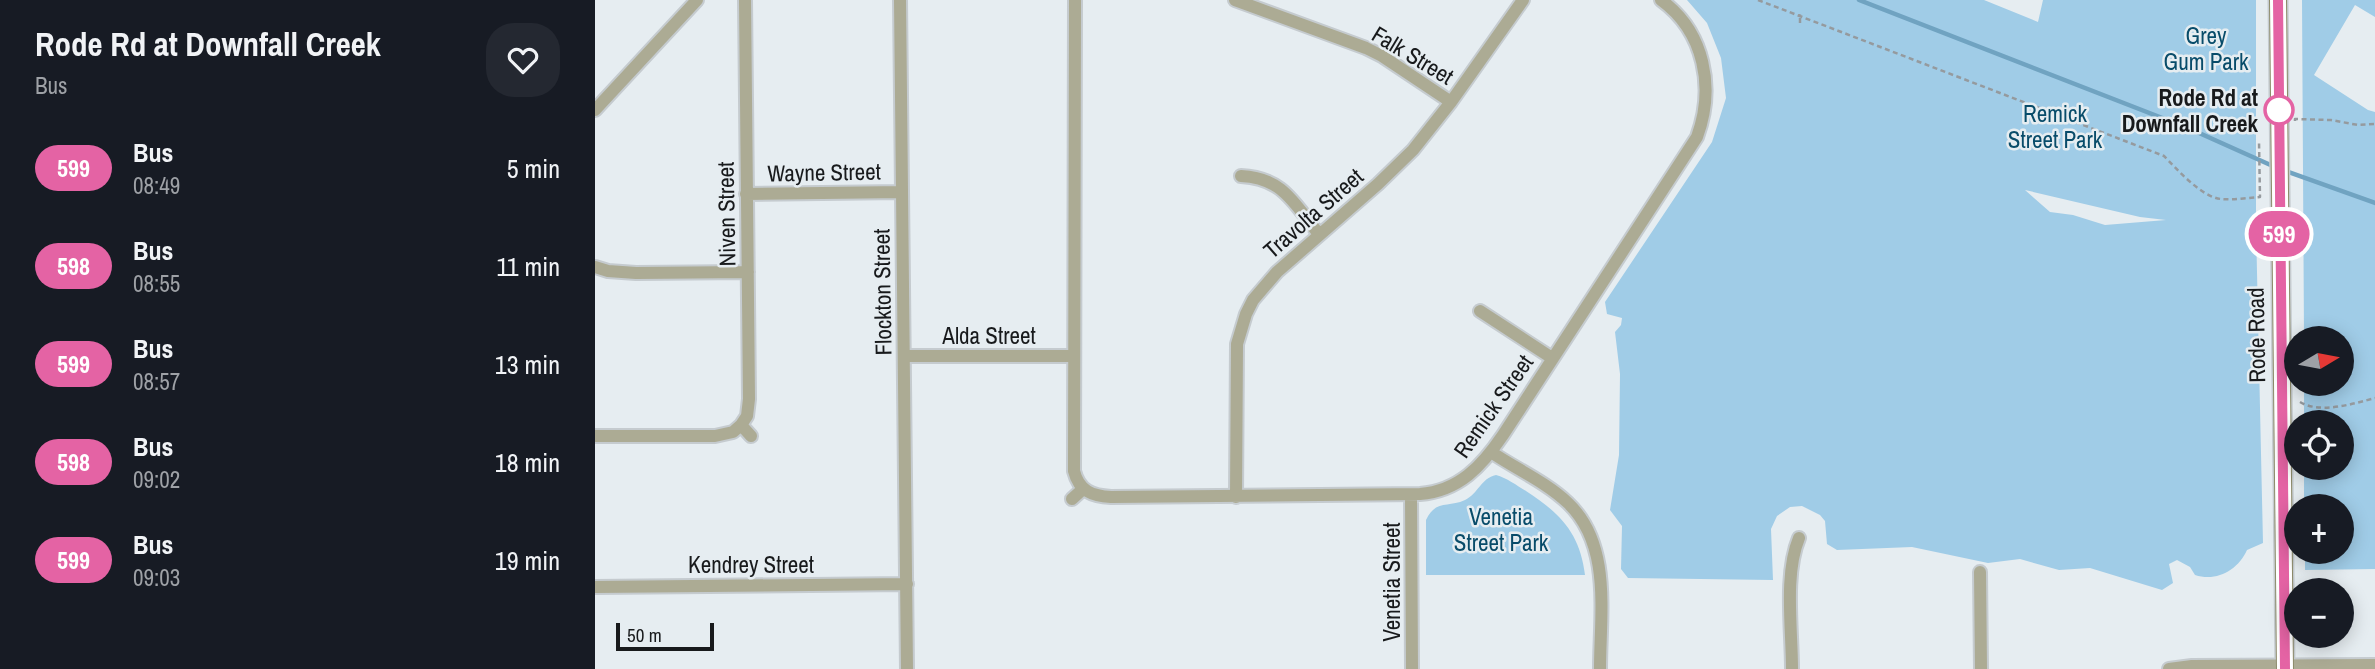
<!DOCTYPE html>
<html lang="en">
<head>
<meta charset="utf-8">
<style>
	body { margin:0; font-family:"Archivo Narrow",sans-serif; background:#242831; color:#f1f3f6; height:100vh; display:flex; flex-direction:column; font-size:26px; white-space:nowrap }
	* { box-sizing:border-box; margin:0 }
	p { font-size:23px; color:#9ea1a6 }
	.icon { flex:none; width:38px; height:38px; fill:none; stroke:currentColor; stroke-width:2; stroke-linecap:round; stroke-linejoin:round }
	.map { position:relative; flex:1; overflow:hidden }
	.details { display:flex; flex-direction:column; background:#171b24; width:595px }
	.details>* { flex:none }
	.badge { padding:0 14px; border-radius:23px; font-size:24px; line-height:46px }
	.needle { width:46px; rotate:80deg }
	.controls { position:absolute; left:1689px; top:326px; display:grid; gap:14px }
	.controls a { display:grid; place-items:center; width:70px; height:70px; border-radius:50%; background:#171b24; box-shadow:0 4px 18px #0003; font-size:35px }
	.scale { position:absolute; left:21px; bottom:18px; width:98px; box-sizing:border-box; padding-left:7px; border:4px solid #181a1c; border-top:0; font-size:19px; line-height:24px; white-space:nowrap; color:#181a1c; -webkit-text-stroke:5px #e6edf1; paint-order:stroke }
	.map>.badge { position:absolute; translate:-50% -50%; box-shadow:0 0 0 4px #fff }
	.round { display:grid; place-items:center; flex:none; width:74px; height:74px; border-radius:28px; background:#242831 }
	.summary { display:flex; align-items:center; justify-content:space-between; height:119px; padding:0 35px }
	h1 { font-size:33px; font-weight:700; line-height:52px }
	ul { padding:0; list-style:none }
	li { display:flex; align-items:center; gap:21px; height:98px; padding:0 35px }
	li div { flex:1 }
	li b { display:block; font-size:26px }
	li em { font-style:normal }
	li .badge { min-width:77px; font-weight:700; text-align:center }
	main { display:flex; flex:1; min-height:0 }
	.map>svg:first-child { display:block }
	.green { fill:#a0cce7; fill-rule:evenodd }
	.lines { fill:none; stroke-linecap:round; stroke-linejoin:round }
	.stream { stroke:#70a3c1; stroke-width:4.5 }
	.minor-casing { stroke:#c5cbcf; stroke-width:16 }
	.secondary-casing { stroke:#c5cbcf; stroke-width:21 }
	.path { stroke:#959a9e; stroke-width:2.5; stroke-dasharray:5 3.5; stroke-linecap:butt }
	.minor { stroke:#acab94; stroke-width:12 }
	.secondary { stroke:#8d8b6a; stroke-width:18 }
	.line-casing { stroke:#fff; stroke-width:16 }
	.line { stroke:#e463a4; stroke-width:10 }
	.stop-dot { fill:#fff; stroke:#e463a4; stroke-width:3.5 }
	.labels { text-anchor:middle; dominant-baseline:central; stroke-width:5; stroke-linejoin:round; paint-order:stroke }
	.park-label { font-size:23px; fill:#084c6a; stroke:#e6edf1 }
	.street-label { font-size:23px; fill:#181a1c; stroke:#e6edf1 }
	.stop-label { font-size:23px; font-weight:bold; fill:#181a1c; stroke:#e6edf1; text-anchor:end }
</style>
</head>
<body>
<main>
<section class="details">
<div class="summary"><div><h1>Rode Rd at Downfall Creek</h1><p>Bus</p></div><a class="round"><svg class="icon" aria-label="heart" viewBox="0 0 24 24"><path d="M12 20l-8-8c-3-5 5-10 8-4 3-6 11-1 8 4z"/></svg></a></div>
<ul>
<li><span class="badge" style="background:#e463a4;color:#fff">599</span><div><b>Bus</b><p>08:49</p></div><em>5 min</em></li>
<li><span class="badge" style="background:#e463a4;color:#fff">598</span><div><b>Bus</b><p>08:55</p></div><em>11 min</em></li>
<li><span class="badge" style="background:#e463a4;color:#fff">599</span><div><b>Bus</b><p>08:57</p></div><em>13 min</em></li>
<li><span class="badge" style="background:#e463a4;color:#fff">598</span><div><b>Bus</b><p>09:02</p></div><em>18 min</em></li>
<li><span class="badge" style="background:#e463a4;color:#fff">599</span><div><b>Bus</b><p>09:03</p></div><em>19 min</em></li>
</ul>
</section>
<div class="map">
<svg width="1780" height="669" viewBox="0 0 1780 669">
	<rect width="100%" height="100%" fill="#e6edf1"/>
	<path class="green" d="M 1092,0 L 1389,0 L 1443,22 L 1448,0 L 1661,0 L 1661,227 L 1668,543 L 1652,550 C 1643,570 1622,582 1600,575 L 1595,567 L 1582,560 L 1574,564 L 1578,583 L 1567,590 L 1495,568 L 1464,570 L 1425,559 L 1393,563 L 1317,547 L 1242,550 L 1232,544 L 1230,521 L 1225,515 L 1207,506 L 1195,507 L 1182,516 L 1176,529 L 1178,580 L 1033,578 L 1026,569 L 1027,526 L 1015,510 L 1024,455 L 1025,374 L 1020,332 L 1026,325 L 1027,318 L 1012,314 L 1010,302 L 1117,142 L 1131,98 L 1126,58 L 1112,23 ZM 1430,190 L 1545,217 L 1571,220 L 1510,225 L 1478,215 L 1455,212 Z
		M 1707,0 L 1780,0 L 1780,17 L 1760,5 L 1719,75 L 1773,110 L 1780,112 L 1780,569 L 1710,570 L 1710,551 L 1746,551 L 1746,506 L 1709,506 L 1709,467 L 1746,467 L 1746,422 L 1709,422 L 1709,383 L 1746,383 L 1746,338 L 1709,338 Z
		M 901,475 C 912,478 921,485 931,491 C 965,513 985,533 990,575 L 831,575 L 831,520 C 841,499 853,508 870,500 C 883,494 886,478 901,475 Z"/>
	<g class="lines">
		<path class="stream" d="M 1264,0 L 1593,128 L 1680,167
			M 1688,170 L 1780,203"/>
		<g class="minor-casing">
			<path id="minor" d="M 150,0 L 154,399 L 152,416 L 146,425 L 156,436
				M 305,0 L 312,669
				M 480,0 L 479,471 C 484,491 497,496 516,497 L 825,494 C 864,491 887,466 908,435 L 1102,137 C 1120,88 1110,32 1066,0
				M 640,0 L 771,48 L 787,56 L 856,102
				M 0,110 L 102,0
				M 646,176 C 689,178 699,204 724,234
				M 151,194 L 307,192
				M 0,267 L 13,271 L 41,273 L 153,272
				M 885,311 L 957,358
				M 309,356 L 479,356
				M 0,436 L 120,436 L 138,432 L 146,425
				M 896,452 C 921,469 951,482 973,503 C 1017,545 1005,614 1005,669
				M 816,495 L 817,669
				M 641,497 L 642,344 L 651,314 L 658,300 L 682,272 L 783,184 L 818,150 L 856,102 L 928,0
				M 477,499 L 488,489
				M 1385,572 L 1386,669
				M 0,587 L 312,584
				M 1197,669 C 1197,629 1189,574 1204,538
				M 1574,669 L 1597,666 L 1780,665"/>
		</g>
		<g class="secondary-casing">
			<path id="secondary" d="M 1683,0 L 1690,669"/>
		</g>
		<path class="path" d="M 1163,0 L 1569,156 C 1582,169 1606,197 1626,199 C 1638,200 1653,198 1665,197 L 1664,141
			M 1205,23 L 1205,14
			M 1700,121 L 1700,119 L 1736,120 L 1763,125 L 1780,124
			M 1705,402 C 1725,414 1758,404 1780,398"/>
		<use href="#minor" class="minor"/>
		<use href="#secondary" class="secondary"/>
	</g>
	<g class="lines">
		<g class="line-casing">
			<path id="line" d="M 1683,0 L 1690,669"/>
		</g>
		<use href="#line" class="line"/>
	</g>
	<circle class="stop-dot" cx="1684" cy="110" r="14"/>
	<g class="labels">
		<g class="park-label">
			<text x="1611" y="35">Grey<tspan x="1611" dy="26">Gum Park</tspan></text>
			<text x="1460" y="113">Remick<tspan x="1460" dy="26">Street Park</tspan></text>
			<text x="906" y="516">Venetia<tspan x="906" dy="26">Street Park</tspan></text>
		</g>
		<g class="street-label">
			<text transform="translate(818 55) rotate(31)">Falk Street</text>
			<text transform="translate(229 172) rotate(-1)">Wayne Street</text>
			<text transform="translate(718 213) rotate(-41)">Travolta Street</text>
			<text transform="translate(131 214) rotate(-91)">Niven Street</text>
			<text transform="translate(287 292) rotate(-91)">Flockton Street</text>
			<text x="394" y="335">Alda Street</text>
			<text transform="translate(1661 335) rotate(-91)">Rode Road</text>
			<text transform="translate(898 406) rotate(-55)">Remick Street</text>
			<text x="156" y="564">Kendrey Street</text>
			<text transform="translate(796 582) rotate(-90)">Venetia Street</text>
		</g>
		<g class="stop-label">
			<text x="1663" y="97">Rode Rd at<tspan x="1663" dy="26">Downfall Creek</tspan></text>
		</g>
	</g>
</svg>
<div class="controls">
<a><svg class="needle" viewBox="-14 -14 28 28"><path d="M0-13l5 13h-10z" fill="#e53935"/><path d="M0 13l5-13h-10z" fill="#9ea1a6"/></svg></a>
<a><svg class="icon" aria-label="locate" viewBox="0 0 24 24"><circle cx="12" cy="12" r="6"/><path d="M12 2v4M12 18v4M2 12h4M18 12h4"/></svg></a>
<a>+</a>
<a>−</a>
</div>
<div class="scale">50 m</div>
<b class="badge" style="left:1684px;top:234px;background:#e463a4;color:#fff">599</b>
</div>
</main>
</body>
</html>
